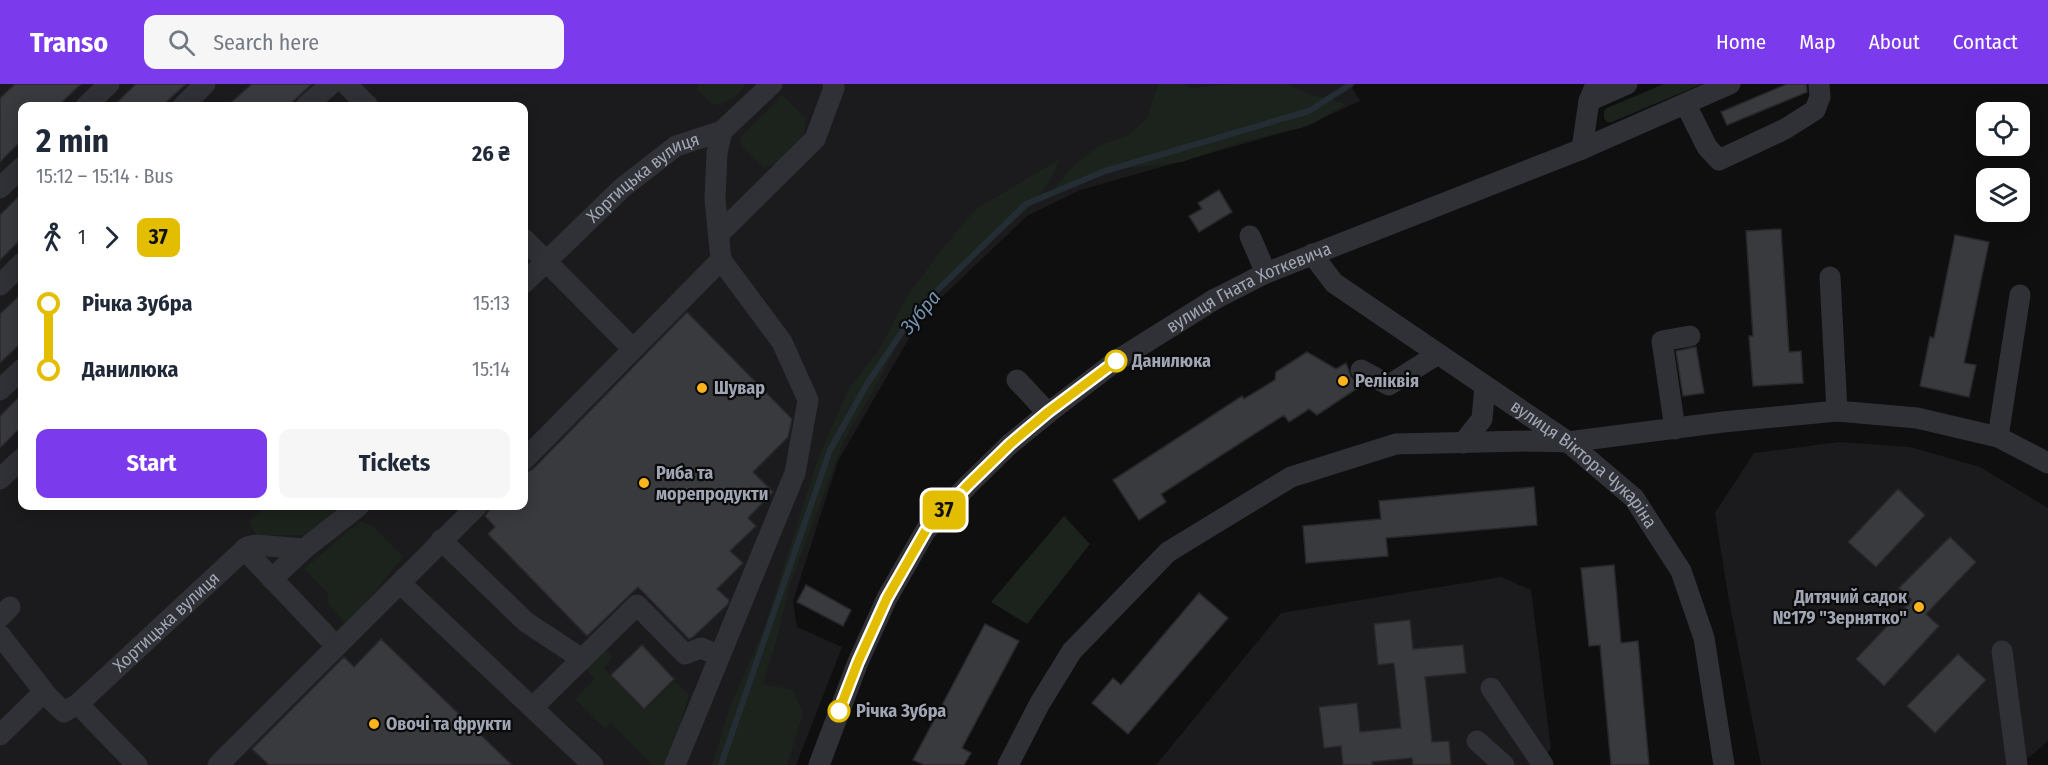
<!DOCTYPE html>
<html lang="en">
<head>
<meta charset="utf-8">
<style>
	body { margin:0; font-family:"Fira Sans Condensed",sans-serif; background:#f6f6f7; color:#1f2937; height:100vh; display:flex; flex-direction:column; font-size:22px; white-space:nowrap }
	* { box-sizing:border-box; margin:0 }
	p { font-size:20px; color:#747a83 }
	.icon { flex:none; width:33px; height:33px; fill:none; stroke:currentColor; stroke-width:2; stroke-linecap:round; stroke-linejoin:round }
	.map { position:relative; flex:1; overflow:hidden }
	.drawer { position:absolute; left:18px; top:18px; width:510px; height:408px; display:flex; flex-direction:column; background:#fff; border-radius:12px; box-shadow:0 3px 15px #0003 }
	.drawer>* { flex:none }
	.badge { padding:0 12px; border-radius:9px; font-size:21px; line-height:39px }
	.buttons { position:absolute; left:1976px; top:18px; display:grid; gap:12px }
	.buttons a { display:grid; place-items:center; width:54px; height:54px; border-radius:12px; background:#fff; box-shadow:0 3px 15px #0003; font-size:30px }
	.map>.badge { position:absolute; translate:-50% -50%; box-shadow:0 0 0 3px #fff }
	.legs { display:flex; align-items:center; gap:9px; height:66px; padding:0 18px; font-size:20px }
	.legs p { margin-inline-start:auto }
	.summary { display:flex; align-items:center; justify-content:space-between; height:102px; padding:0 18px }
	h1 { font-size:33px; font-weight:700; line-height:45px }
	.primary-button { display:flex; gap:12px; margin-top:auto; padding:12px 18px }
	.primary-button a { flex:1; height:69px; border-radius:12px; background:#7c3aed; color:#fff; font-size:24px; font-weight:700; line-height:69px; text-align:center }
	.primary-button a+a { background:#f6f6f7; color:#1f2937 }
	ul { padding:0 18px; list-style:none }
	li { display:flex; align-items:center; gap:21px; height:66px; font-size:22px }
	li i { display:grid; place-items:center; width:9px; height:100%; margin:0 8px; background:currentColor }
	li i::after { content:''; width:15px; height:15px; margin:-8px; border:4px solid; border-radius:50%; background:#fff }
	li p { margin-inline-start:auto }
	li:first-child i { background:linear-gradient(#0000 50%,currentColor 0) }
	li:last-child i { background:linear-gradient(currentColor 50%,#0000 0) }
	header { display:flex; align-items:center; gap:36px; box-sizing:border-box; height:84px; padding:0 30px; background:#7c3aed; color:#fff }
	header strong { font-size:28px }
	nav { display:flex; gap:33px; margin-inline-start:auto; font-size:21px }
	.search { width:420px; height:54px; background:#f6f6f7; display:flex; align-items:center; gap:15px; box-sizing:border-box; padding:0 21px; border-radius:12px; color:#747a83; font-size:22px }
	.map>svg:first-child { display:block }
	.built { fill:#1b1b1d; fill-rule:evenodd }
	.green { fill:#1b231c }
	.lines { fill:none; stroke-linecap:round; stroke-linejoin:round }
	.stream { stroke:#252d34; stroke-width:6 }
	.building { fill:#383a3e; stroke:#29292d; stroke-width:1.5 }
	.minor { stroke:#303136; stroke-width:21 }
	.line-1-casing { stroke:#fff; stroke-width:14 }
	.line-1 { stroke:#e3bd00; stroke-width:9 }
	.stop-1-dot { fill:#fff; stroke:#e3bd00; stroke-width:3 }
	.poi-dot { fill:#fcb31c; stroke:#0a0a0b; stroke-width:2 }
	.labels { text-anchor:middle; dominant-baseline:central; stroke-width:4.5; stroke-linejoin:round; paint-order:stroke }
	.street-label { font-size:18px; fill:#9fa5b2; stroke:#0a0a0b }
	.stop-label { font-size:18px; font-weight:bold; fill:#9fa5b2; stroke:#0a0a0b; text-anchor:start }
	.poi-label { font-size:18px; font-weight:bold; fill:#9fa5b2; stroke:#0a0a0b; text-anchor:start }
	.water-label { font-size:20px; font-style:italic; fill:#7393b0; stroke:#0a0a0b }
</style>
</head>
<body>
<header>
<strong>Transo</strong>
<div class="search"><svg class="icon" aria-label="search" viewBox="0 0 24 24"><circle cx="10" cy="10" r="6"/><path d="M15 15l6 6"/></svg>Search here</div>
<nav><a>Home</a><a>Map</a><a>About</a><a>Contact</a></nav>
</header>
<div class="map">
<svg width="2048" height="681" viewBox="0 0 2048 681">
	<rect width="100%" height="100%" fill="#0f0f10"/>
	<path class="built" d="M 0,0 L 1350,0 L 1360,17 L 1303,43 L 1080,106 L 1027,132 L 922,232 L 838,377 L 793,517 L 797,543 L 842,563 L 796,681 L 0,681 ZM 22,22 L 524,22 L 524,422 L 22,422 Z
		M 1839,358 L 1910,363 L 1980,383 L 2048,424 L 2048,657 L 2020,681 L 1761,681 L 1728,511 L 1715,429 L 1754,369 Z
		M 1501,493 L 1531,506 L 1551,665 L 1538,681 L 1156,681 L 1281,529 Z"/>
	<path class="green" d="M 700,0 L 745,0 C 738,12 728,20 713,20 L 696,5 Z
		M 1158,0 L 1185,0 L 1191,4 L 1231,0 L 1288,0 L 1306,9 L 1346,20 L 1314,39 L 1301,44 L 1244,57 L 1182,78 L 1105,87 L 1048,112 L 1073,82 L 1100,61 L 1127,52 L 1147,35 Z
		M 1664,0 L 1702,0 L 1612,38 L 1607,38 L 1604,34 L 1604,27 L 1607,24 Z
		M 782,11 L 805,34 L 804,52 L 779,78 L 764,84 L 740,60 L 742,52 Z
		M 1060,75 L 1048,100 L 1030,123 L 985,163 L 943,204 L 898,259 L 879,297 L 843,358 L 789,504 L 778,551 L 763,600 L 793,606 L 803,630 L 787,681 L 712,681 L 730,623 L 764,545 L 817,377 L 849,304 L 879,266 L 906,214 L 947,159 L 976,125 Z
		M 266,422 L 344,422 L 304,451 L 257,451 L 249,440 L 250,436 Z
		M 1064,432 L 1090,460 L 1027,540 L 991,518 Z
		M 360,437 L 373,442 L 403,473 L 347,541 L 328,520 L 328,510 L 304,485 Z
		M 604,564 L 613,573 L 604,585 L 644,627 L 675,597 L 689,611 L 668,681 L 652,681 L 611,639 L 605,644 L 575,615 L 595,595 L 584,583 Z"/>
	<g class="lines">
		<path class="stream" d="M 721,681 L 830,366 L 867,300 L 916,227 L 1026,120 L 1105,87 L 1309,27 L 1351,0"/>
	</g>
	<path class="building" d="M 15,0 L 81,0 L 58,22 L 22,22 L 22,56 L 0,78 L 0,14 Z
		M 136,0 L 186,0 L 162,22 L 113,22 Z
		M 252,0 L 312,0 L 288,22 L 227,22 Z
		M 1787,0 L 1806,0 L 1807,8 L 1727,41 L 1721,28 Z
		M 1219,106 L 1232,128 L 1199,148 L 1189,132 L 1202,125 L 1198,119 Z
		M 22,109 L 22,154 L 0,176 L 0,131 Z
		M 1781,145 L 1789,268 L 1801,267 L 1803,299 L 1753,302 L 1749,252 L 1753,252 L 1746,147 Z
		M 1955,151 L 1989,158 L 1964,279 L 1976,281 L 1969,313 L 1920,302 L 1930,253 L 1934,254 Z
		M 22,209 L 22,258 L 0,279 L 0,230 Z
		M 687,228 L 792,335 L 788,353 L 753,388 L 773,408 L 748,434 L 756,442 L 730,467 L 743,479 L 717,505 L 729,516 L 728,520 L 693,553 L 689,555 L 638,503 L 587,552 L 488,450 L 495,443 L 485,432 L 492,422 L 524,422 L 524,390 L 533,385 Z
		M 1696,263 L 1704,309 L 1683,312 L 1676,267 Z
		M 1307,268 L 1336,285 L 1346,279 L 1351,293 L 1361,302 L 1317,331 L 1309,325 L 1289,338 L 1284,331 L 1161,410 L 1166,418 L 1139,436 L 1113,396 L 1242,312 L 1244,315 L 1275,296 L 1276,288 Z
		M 22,310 L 22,342 L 0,364 L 0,332 Z
		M 1534,403 L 1537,441 L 1386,454 L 1388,472 L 1306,479 L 1303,442 L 1381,435 L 1379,417 Z
		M 1898,405 L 1925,431 L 1876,483 L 1848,458 Z
		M 1950,453 L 1976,478 L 1926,530 L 1939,542 L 1884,602 L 1856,575 L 1912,516 L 1899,504 Z
		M 1614,481 L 1621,559 L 1638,557 L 1649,681 L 1611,681 L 1600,561 L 1589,562 L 1581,484 Z
		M 806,501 L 851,526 L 843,542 L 797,518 Z
		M 1199,509 L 1228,534 L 1128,650 L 1092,619 L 1113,594 L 1121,601 Z
		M 1410,536 L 1413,565 L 1463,561 L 1466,589 L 1425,593 L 1432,658 L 1449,657 L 1451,681 L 1413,681 L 1412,674 L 1372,678 L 1373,681 L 1343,681 L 1341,662 L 1324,664 L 1319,623 L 1357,619 L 1360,648 L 1401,644 L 1394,579 L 1378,581 L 1374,540 Z
		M 985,540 L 1019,557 L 962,664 L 971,669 L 964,681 L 924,681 L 913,676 Z
		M 381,555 L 512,681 L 269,681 L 252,665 L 344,573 L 354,583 Z
		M 642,561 L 674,595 L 644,625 L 611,591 Z
		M 1958,570 L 1986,596 L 1935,649 L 1907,622 Z"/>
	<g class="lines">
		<g class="minor">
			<path d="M 346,0 L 368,22"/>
			<path d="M 1589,17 L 1627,0"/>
			<path d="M 1686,21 L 1707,63 L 1719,76 L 1785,45 L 1815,26 L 1820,13 L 1819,0"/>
			<path d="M 86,22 L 109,0"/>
			<path d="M 183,22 L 205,0"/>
			<path d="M 306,22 L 331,0"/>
			<path d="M 1582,65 L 1589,17 L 1596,0"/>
			<path d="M 0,104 L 22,83"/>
			<path d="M 719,150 L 815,55 L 834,4 L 833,0"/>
			<path d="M 1250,152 L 1266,189"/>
			<path d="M 524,155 L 633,265"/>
			<path id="s1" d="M 1312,170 L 1334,199 L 1568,358 L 1634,414 L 1681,487 L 1704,554 L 1724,681"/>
			<path d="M 1830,193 L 1837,327"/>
			<path id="s2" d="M 524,199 L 622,104 L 676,62 L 722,47 L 772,0"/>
			<path d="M 0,201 L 22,179"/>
			<path d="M 1361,286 L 1389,301 L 1438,270"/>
			<path d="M 1017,296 L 1048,329"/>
			<path d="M 0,306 L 22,285"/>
			<path d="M 1675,345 L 1662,257 L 1690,252"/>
			<path d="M 1998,353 L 2020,211"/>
			<path d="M 1463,359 L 1482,335 L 1485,302"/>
			<path d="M 524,376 L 721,176"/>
			<path d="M 0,395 L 22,374"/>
			<path d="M 441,456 L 526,538 L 582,575 L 533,623"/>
			<path d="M 244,465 L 336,562"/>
			<path d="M 272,495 L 304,465"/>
			<path d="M 400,499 L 593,681"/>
			<path d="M 0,533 L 10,523"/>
			<path id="s3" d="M 0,551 L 49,614 L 64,628 L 78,620 L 247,463 L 256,461 L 304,465 L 359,422"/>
			<path d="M 2002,567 L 2017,681"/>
			<path d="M 582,575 L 637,521 L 685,570 L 701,564 L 720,572"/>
			<path d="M 1491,604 L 1543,681"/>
			<path d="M 78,620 L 137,681"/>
			<path d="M 0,651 L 44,608"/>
			<path d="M 1477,657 L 1504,681"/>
			<path d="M 218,681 L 477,422"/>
			<path d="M 675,681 L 795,389 L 808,316 L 782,258 L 721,176 L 715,115 L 717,69 L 722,47"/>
			<path id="s4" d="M 819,681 L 858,578 L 887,514 L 926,446 L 968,401 L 1010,360 L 1048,329 L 1116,277 L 1215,215 L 1266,189 L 1582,65 L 1730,0"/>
			<path d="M 1008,681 L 1040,619 L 1072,567 L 1168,468 L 1291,393 L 1396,360 L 1531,357 L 1568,358 L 1723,338 L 1837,327 L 1917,334 L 1998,353 L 2048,379"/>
		</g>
	</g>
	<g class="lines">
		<g class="line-1-casing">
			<path id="line-1" d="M 839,627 L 858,578 L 887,514 L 926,446 L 968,401 L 1010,360 L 1048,328 L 1116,277"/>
		</g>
		<use href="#line-1" class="line-1"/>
	</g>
	<g class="stop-1-dot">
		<circle cx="1116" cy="277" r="10"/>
		<circle cx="839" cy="627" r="10"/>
	</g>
	<g class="poi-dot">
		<circle cx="1343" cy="297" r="6"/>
		<circle cx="702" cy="304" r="6"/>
		<circle cx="644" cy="399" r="6"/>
		<circle cx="1919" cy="523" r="6"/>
		<circle cx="374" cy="640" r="6"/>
	</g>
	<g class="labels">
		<g class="street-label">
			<text stroke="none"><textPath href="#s2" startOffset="160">Хортицька вулиця</textPath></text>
			<text stroke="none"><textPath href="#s4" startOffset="666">вулиця Гната Хоткевича</textPath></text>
			<text stroke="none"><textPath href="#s1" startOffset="346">вулиця Віктора Чукаріна</textPath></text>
			<text stroke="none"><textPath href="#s3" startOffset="237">Хортицька вулиця</textPath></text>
		</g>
		<g class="stop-label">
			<text x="1132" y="277">Данилюка</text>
			<text x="856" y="627">Річка Зубра</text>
		</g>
		<g class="poi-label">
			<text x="1355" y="297">Реліквія</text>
			<text x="714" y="304">Шувар</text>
			<text x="656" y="389">Риба та<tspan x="656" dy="21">морепродукти</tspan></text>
			<text x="1907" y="513" text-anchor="end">Дитячий садок<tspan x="1907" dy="21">№179 "Зернятко"</tspan></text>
			<text x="386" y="640">Овочі та фрукти</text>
		</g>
		<g class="water-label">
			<text transform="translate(920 228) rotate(-50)">Зубра</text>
		</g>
	</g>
</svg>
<div class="buttons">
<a><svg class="icon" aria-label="locate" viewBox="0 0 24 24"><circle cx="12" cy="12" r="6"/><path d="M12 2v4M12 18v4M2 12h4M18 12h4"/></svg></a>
<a><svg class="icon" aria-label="layers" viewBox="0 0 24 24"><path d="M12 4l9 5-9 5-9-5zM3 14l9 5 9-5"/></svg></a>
</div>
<b class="badge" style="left:944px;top:426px;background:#e3bd00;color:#111">37</b>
<section class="drawer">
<div class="summary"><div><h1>2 min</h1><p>15:12 – 15:14 · Bus</p></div><b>26 ₴</b></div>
<div class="legs"><svg class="icon" aria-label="walk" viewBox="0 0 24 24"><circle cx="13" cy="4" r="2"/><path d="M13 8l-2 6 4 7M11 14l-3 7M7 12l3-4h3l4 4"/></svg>1<svg class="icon" aria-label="forward" viewBox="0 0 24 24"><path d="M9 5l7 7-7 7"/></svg><b class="badge" style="background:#e3bd00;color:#111">37</b></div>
<ul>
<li><i style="color:#e3bd00"></i><b>Річка Зубра</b><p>15:13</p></li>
<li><i style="color:#e3bd00"></i><b>Данилюка</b><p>15:14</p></li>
</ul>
<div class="primary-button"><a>Start</a><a>Tickets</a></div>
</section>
</div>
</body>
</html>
